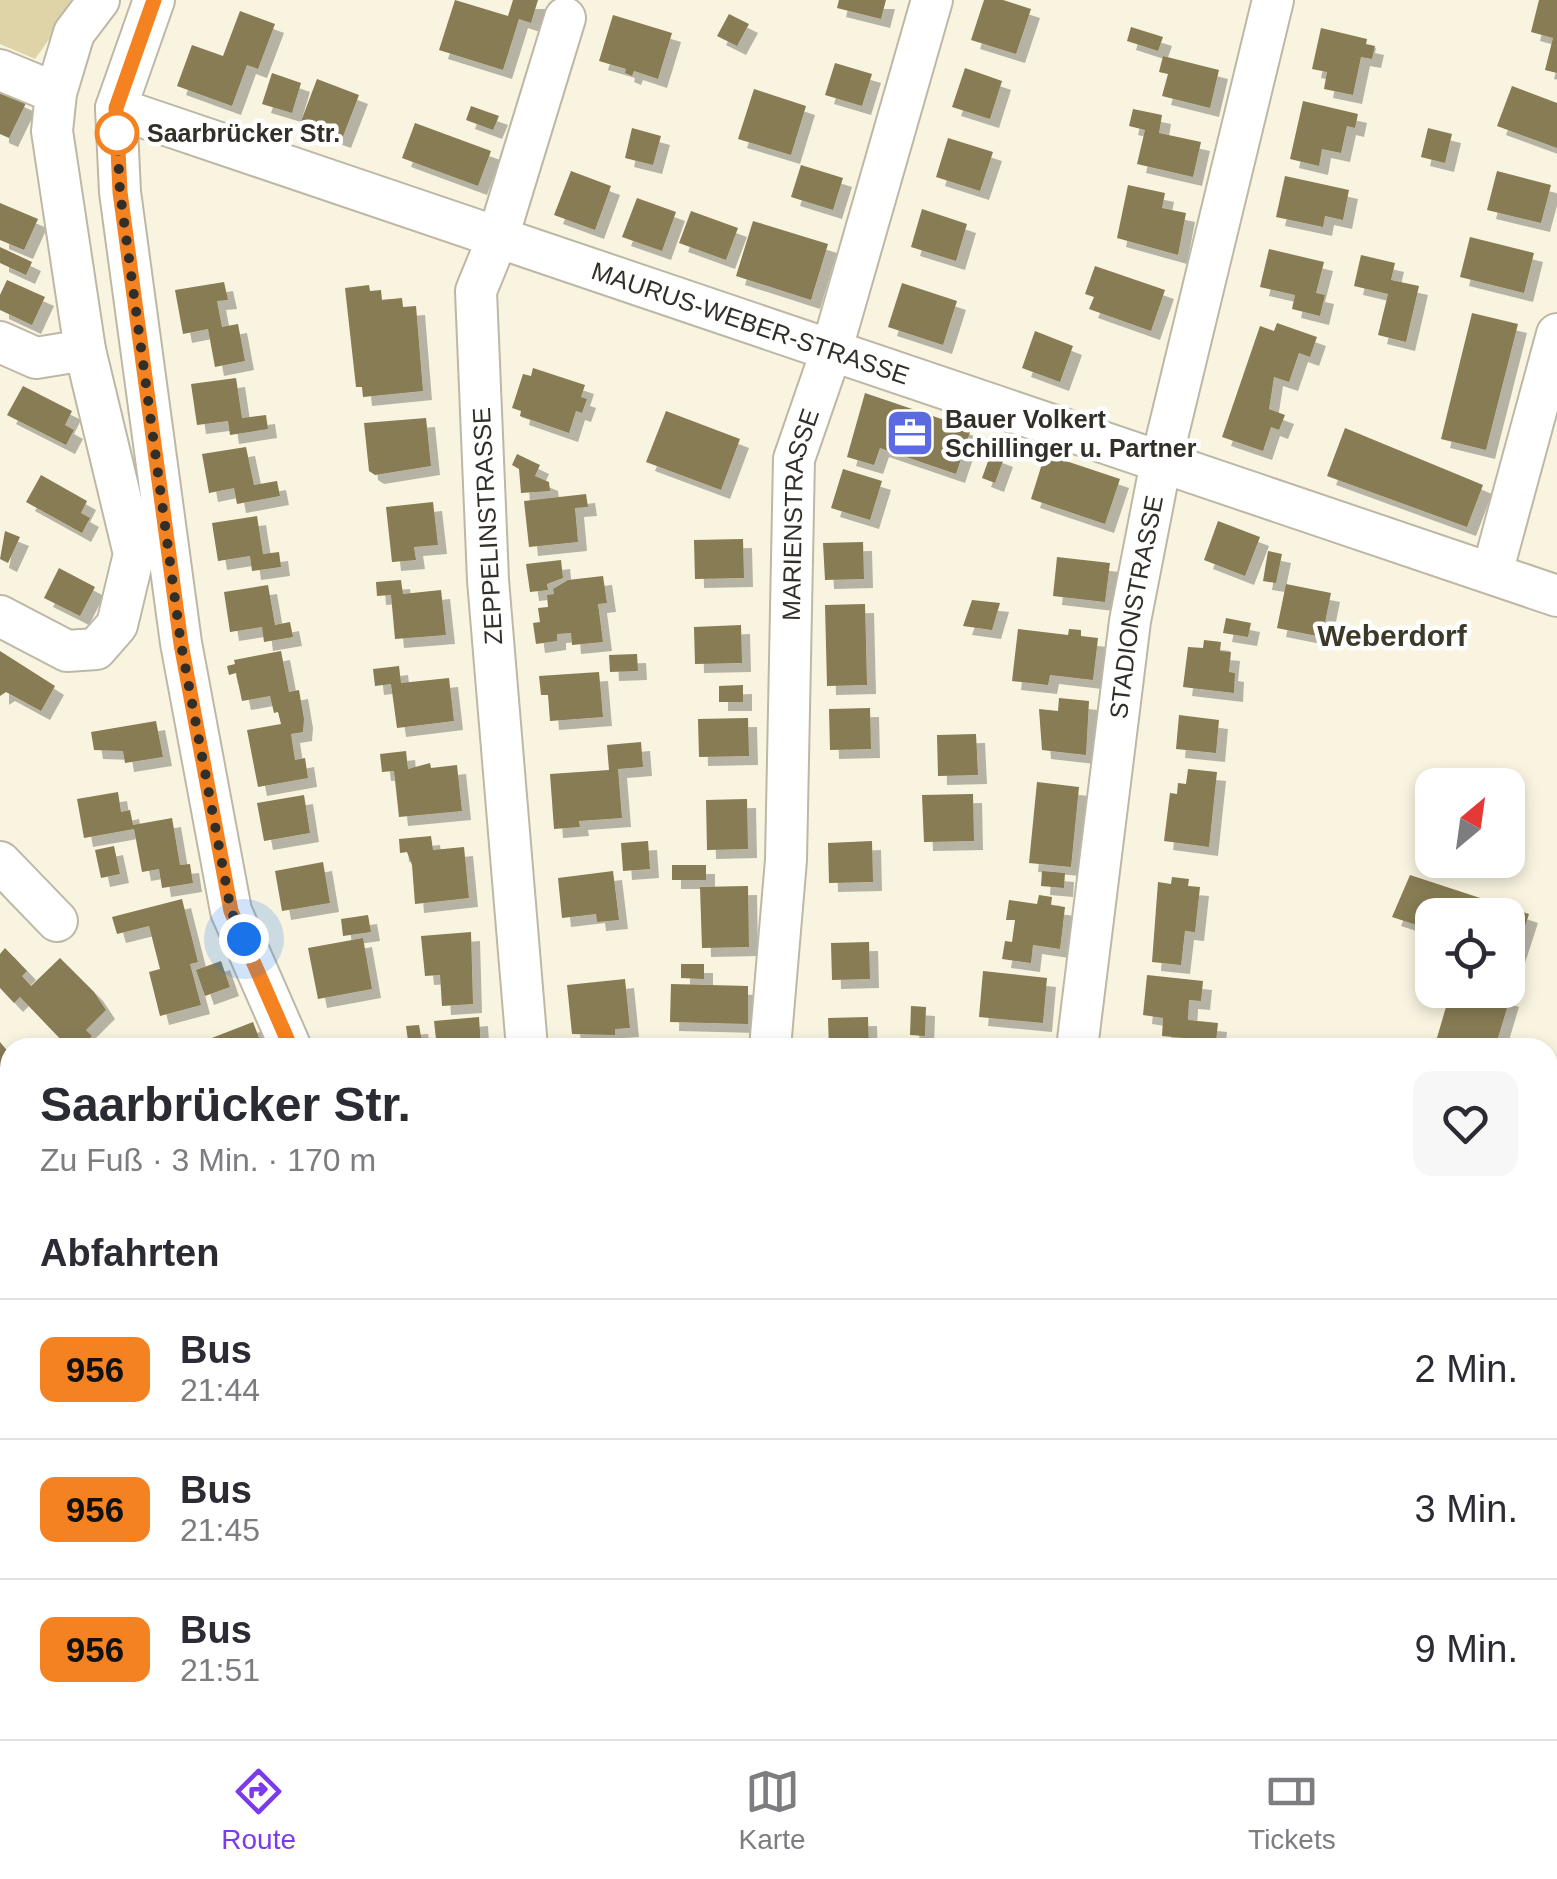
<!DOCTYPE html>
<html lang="de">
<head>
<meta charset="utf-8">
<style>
	body { margin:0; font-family:Arial,sans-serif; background:#f7f7f7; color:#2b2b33; height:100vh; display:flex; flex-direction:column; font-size:38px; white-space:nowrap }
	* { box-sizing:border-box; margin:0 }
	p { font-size:32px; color:#7c7c81 }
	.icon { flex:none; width:55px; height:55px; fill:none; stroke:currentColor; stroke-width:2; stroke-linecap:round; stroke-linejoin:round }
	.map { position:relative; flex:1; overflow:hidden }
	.sheet { position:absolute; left:0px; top:1038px; width:1558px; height:702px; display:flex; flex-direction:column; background:#fff; border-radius:30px 30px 0 0; box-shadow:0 5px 15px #0003 }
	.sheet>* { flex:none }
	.badge { padding:0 20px; border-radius:15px; font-size:35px; line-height:65px }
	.needle { width:65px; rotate:29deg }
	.tools { position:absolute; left:1415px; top:768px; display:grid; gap:20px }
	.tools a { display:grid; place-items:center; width:110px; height:110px; border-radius:20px; background:#fff; box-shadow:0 5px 15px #0003; font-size:50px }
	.you { position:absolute; width:50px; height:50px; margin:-25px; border:8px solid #fff; border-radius:50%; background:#1a73e8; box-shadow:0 0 0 15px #1a73e833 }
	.map>.badge { position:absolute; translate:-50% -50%; box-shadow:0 0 0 5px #fff }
	h2 { padding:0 40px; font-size:38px; line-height:90px }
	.round { display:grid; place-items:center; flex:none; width:105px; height:105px; border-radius:20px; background:#f7f7f7 }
	.head { display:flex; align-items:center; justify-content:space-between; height:170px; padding:0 40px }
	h1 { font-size:48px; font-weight:700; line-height:75px }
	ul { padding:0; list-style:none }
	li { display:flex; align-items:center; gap:30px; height:140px; padding:0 40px; border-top:2px solid #e1e1e2 }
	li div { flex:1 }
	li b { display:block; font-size:38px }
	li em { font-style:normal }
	li .badge { min-width:110px; font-weight:700; text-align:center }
	.tab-bar { display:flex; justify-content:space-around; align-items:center; height:140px; border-top:2px solid #e1e1e2; background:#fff; font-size:28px; color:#7c7c81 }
	.tab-bar a { display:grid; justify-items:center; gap:5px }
	.tab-bar .active { color:#7c3aed }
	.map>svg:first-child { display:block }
	.green { fill:#dfd3a8 }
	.building { fill:#877b52; filter:url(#shadow) }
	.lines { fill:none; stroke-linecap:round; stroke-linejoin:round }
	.minor-casing { stroke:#bdb8a5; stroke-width:44 }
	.path { stroke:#949183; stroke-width:6; stroke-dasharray:2.5 8; stroke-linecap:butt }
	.minor { stroke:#fff; stroke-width:40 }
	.line-casing { stroke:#fff; stroke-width:22 }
	.line { stroke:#f58220; stroke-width:15 }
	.walk { stroke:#312f28; stroke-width:10; stroke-dasharray:0 18 }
	.stop-dot { fill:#fff; stroke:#f58220; stroke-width:5 }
	.labels { text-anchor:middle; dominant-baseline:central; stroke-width:9; stroke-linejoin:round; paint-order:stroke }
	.stop-label { font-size:25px; font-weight:bold; fill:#312f28; stroke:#fff; text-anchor:start }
	.street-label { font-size:25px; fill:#312f28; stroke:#fff }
	.poi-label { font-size:25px; font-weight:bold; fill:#312f28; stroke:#fff; text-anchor:start }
	.quarter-label { font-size:30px; font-weight:bold; fill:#3d3929; stroke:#fff }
</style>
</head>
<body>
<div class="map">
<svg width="1557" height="1739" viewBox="0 0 1557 1739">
	<defs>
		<filter id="shadow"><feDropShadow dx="9" dy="9" stdDeviation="0" flood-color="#0004"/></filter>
	</defs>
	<rect width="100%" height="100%" fill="#f9f4e0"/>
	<path class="green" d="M 0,0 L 77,0 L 35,59 L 0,44 Z
		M 0,1521 L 10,1558 L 10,1730 L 238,1730 L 241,1739 L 0,1739 Z"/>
	<path class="building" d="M 455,0 L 508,16 L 513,0 L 538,0 L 531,23 L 519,19 L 503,70 L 439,50 Z
		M 839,0 L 886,0 L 881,19 L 837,8 Z
		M 984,0 L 1003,0 L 1031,9 L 1016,54 L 971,40 Z
		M 1539,0 L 1557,0 L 1557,73 L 1545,70 L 1553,38 L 1531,32 Z
		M 240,11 L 275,24 L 258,69 L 247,65 L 232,106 L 177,86 L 192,45 L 223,56 Z
		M 729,14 L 749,24 L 737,46 L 717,36 Z
		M 613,15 L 672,33 L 658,79 L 634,71 L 632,76 L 625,73 L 626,69 L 599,61 Z
		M 1131,27 L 1163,37 L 1158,51 L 1127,41 Z
		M 1321,28 L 1367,39 L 1366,44 L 1375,46 L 1372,59 L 1361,57 L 1353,95 L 1324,89 L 1327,72 L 1312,69 Z
		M 1163,56 L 1219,70 L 1210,108 L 1162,96 L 1168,74 L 1159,72 Z
		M 835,63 L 872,74 L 862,106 L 825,95 Z
		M 965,68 L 1002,81 L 990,119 L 952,107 Z
		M 272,73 L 301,83 L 292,113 L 262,104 Z
		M 317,79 L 359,95 L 342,139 L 300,124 Z
		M 1512,86 L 1557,103 L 1557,148 L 1497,126 Z
		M 754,89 L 806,106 L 791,155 L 738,139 Z
		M 0,91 L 26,103 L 9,138 L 0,134 Z
		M 1303,101 L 1358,114 L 1355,128 L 1347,126 L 1341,153 L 1322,149 L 1319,166 L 1290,159 Z
		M 471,106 L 499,116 L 493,130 L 466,120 Z
		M 1133,109 L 1162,115 L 1159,133 L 1201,142 L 1193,177 L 1137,164 L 1145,130 L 1129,126 Z
		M 415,123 L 491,151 L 478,186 L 402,158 Z
		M 632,128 L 661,136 L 653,165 L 625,158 Z
		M 1428,128 L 1452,134 L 1445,163 L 1421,157 Z
		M 948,138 L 993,152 L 980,191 L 936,177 Z
		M 801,165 L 843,178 L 833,210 L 791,197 Z
		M 571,171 L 611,186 L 595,230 L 554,215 Z
		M 1497,171 L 1551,185 L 1541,223 L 1487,210 Z
		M 1285,176 L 1349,190 L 1343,220 L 1325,216 L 1323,227 L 1276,217 Z
		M 1128,185 L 1165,193 L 1162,208 L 1186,213 L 1178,255 L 1117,238 Z
		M 637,198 L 676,212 L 662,251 L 622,237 Z
		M 0,203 L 38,219 L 24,250 L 0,240 Z
		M 922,209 L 967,224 L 956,261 L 911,247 Z
		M 691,211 L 738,228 L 726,260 L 679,243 Z
		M 753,221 L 828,244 L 811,300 L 736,276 Z
		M 1470,237 L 1534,253 L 1524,293 L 1460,277 Z
		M 0,247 L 32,262 L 26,275 L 0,263 Z
		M 1269,249 L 1324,262 L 1316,293 L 1325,295 L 1320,316 L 1292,309 L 1295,295 L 1260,287 Z
		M 1361,255 L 1395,263 L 1391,280 L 1419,286 L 1406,342 L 1378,335 L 1388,294 L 1354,286 Z
		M 1095,266 L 1165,290 L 1151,331 L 1089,309 L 1094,297 L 1085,294 Z
		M 7,280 L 45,297 L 32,325 L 0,310 L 0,295 Z
		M 224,282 L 228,300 L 217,301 L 222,327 L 238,324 L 245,361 L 215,367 L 208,329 L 183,334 L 175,290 Z
		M 902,283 L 957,301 L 943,345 L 888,327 Z
		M 369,285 L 370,291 L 381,290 L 382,300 L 402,298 L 403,307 L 416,306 L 423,391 L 363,397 L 362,387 L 356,387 L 345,288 Z
		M 1472,313 L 1518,324 L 1486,450 L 1441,439 Z
		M 1277,323 L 1317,337 L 1310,357 L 1299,353 L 1289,382 L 1274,377 L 1269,409 L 1285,415 L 1279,430 L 1271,427 L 1263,451 L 1222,437 L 1260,326 L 1274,331 Z
		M 1035,331 L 1073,346 L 1060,382 L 1022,368 Z
		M 533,368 L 585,385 L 581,397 L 587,399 L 582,413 L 576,411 L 569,433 L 520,416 L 521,411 L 512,408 L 523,374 L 531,376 Z
		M 236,378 L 242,418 L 266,415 L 268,429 L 230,435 L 228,421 L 197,425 L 191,384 Z
		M 23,386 L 72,411 L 65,425 L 74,430 L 66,445 L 7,415 Z
		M 865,393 L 971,429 L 956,474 L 880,448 L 874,465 L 847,457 Z
		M 666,411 L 740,439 L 721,490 L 646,462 Z
		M 426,418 L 431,466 L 375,475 L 369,471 L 364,423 Z
		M 1345,428 L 1483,485 L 1467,527 L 1327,476 Z
		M 246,447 L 254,485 L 277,481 L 280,496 L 237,504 L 234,488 L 209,493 L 202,454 Z
		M 991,453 L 1004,458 L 995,483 L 982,478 Z
		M 517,454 L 540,465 L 535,476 L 549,482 L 550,491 L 521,493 L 519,469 L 512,465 Z
		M 1045,454 L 1120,479 L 1105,524 L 1031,499 Z
		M 843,469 L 882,481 L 870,520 L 831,508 Z
		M 41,475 L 87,501 L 81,513 L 90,518 L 82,533 L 26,502 Z
		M 586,494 L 588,507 L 575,508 L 578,542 L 529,547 L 524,501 Z
		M 433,502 L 438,545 L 414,547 L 416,560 L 392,562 L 386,507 Z
		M 257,516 L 263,554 L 279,552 L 281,567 L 252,571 L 250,556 L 218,561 L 212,523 Z
		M 1218,521 L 1260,537 L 1245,576 L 1204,560 Z
		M 5,531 L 20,537 L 8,563 L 0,559 Z
		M 743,539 L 744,578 L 695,579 L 694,540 Z
		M 863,542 L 864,579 L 825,580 L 823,543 Z
		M 1268,551 L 1282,554 L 1276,583 L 1263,581 Z
		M 1057,557 L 1110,563 L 1105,602 L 1053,596 Z
		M 561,560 L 563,578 L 547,584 L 548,590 L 530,592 L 526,564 Z
		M 59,568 L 95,587 L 80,616 L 44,598 Z
		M 603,576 L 607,603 L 598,604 L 603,642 L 572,645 L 571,633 L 557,634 L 557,641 L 536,644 L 533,623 L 540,622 L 538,608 L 548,607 L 547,595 L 554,594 L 553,589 L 568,580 Z
		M 401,580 L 403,594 L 441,590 L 446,635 L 395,639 L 391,595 L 377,596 L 376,582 Z
		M 1286,584 L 1331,593 L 1322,637 L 1277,628 Z
		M 268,585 L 275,625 L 290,622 L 293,637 L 264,642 L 262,627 L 230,632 L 224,592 Z
		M 972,600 L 1000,603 L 992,630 L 963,626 Z
		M 865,604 L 867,685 L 827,686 L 825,605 Z
		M 1226,618 L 1251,623 L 1248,637 L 1223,633 Z
		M 741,625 L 742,663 L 695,664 L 694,627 Z
		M 1018,629 L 1068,635 L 1069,629 L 1081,630 L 1081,636 L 1098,638 L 1093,680 L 1050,675 L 1048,685 L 1012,681 Z
		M 1204,640 L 1221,642 L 1220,651 L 1231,652 L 1229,672 L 1235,673 L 1234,693 L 1183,687 L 1188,647 L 1203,648 Z
		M 0,651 L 55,686 L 41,711 L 6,692 L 0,696 Z
		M 281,651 L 289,692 L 299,690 L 304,719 L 303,732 L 291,734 L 295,760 L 305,758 L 308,778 L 258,787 L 247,730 L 281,724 L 278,712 L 274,713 L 270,696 L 242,701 L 236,673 L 229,675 L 227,666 L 235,664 L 234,660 Z
		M 637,654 L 638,671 L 610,672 L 609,655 Z
		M 399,666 L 401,683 L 449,678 L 454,721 L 397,728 L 391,684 L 375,686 L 373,669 Z
		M 599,672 L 603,717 L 550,721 L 548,695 L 541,695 L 539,676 Z
		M 743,685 L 743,702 L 719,702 L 719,686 Z
		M 1059,698 L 1089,701 L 1086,755 L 1042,750 L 1039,709 L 1058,711 Z
		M 870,708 L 871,749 L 830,750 L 829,709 Z
		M 1179,715 L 1219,720 L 1216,753 L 1176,749 Z
		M 748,718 L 749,756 L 699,757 L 698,719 Z
		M 156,721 L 163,757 L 125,763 L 123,751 L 94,750 L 91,732 Z
		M 976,734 L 978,775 L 938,776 L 937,735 Z
		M 641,742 L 643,767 L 618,769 L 622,818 L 579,821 L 580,827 L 554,829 L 550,774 L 609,770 L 607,745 Z
		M 406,751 L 408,769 L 430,763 L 431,768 L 457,765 L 462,811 L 399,817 L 394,771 L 382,772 L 380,754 Z
		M 1188,769 L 1217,772 L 1209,847 L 1164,841 L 1170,793 L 1177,794 L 1178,783 L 1186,784 Z
		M 1037,782 L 1079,787 L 1071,867 L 1029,863 Z
		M 118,792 L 121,812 L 130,810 L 133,825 L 172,818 L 180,865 L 190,864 L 193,883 L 162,888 L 159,869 L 142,872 L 134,829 L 84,838 L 77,799 Z
		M 973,794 L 974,841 L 924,842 L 922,795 Z
		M 304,795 L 310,833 L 264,841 L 257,803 Z
		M 747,799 L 748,849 L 707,850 L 706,800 Z
		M 431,836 L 433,850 L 464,847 L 469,898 L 415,904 L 412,865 L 407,852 L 400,853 L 399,839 Z
		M 648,841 L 650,869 L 623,871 L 621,843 Z
		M 872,841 L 873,882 L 829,883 L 828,843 Z
		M 114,846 L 120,874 L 101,878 L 95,850 Z
		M 323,862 L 330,903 L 282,911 L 275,871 Z
		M 672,865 L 706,865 L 706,880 L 672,880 Z
		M 613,871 L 619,920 L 597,922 L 596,914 L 562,918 L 558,878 Z
		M 1042,871 L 1065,873 L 1064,888 L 1041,886 Z
		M 1410,875 L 1529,914 L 1515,957 L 1508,954 L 1508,915 L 1432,915 L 1432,930 L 1392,917 Z
		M 1172,877 L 1189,879 L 1188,886 L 1200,887 L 1195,932 L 1185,931 L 1181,965 L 1152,962 L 1158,882 L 1171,884 Z
		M 748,886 L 749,947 L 702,948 L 700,887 Z
		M 1039,895 L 1052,897 L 1051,905 L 1065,907 L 1060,949 L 1033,945 L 1031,963 L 1002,959 L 1005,941 L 1012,942 L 1015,920 L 1006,920 L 1009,900 L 1037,904 Z
		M 182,899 L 198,962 L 190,964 L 201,1005 L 160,1016 L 149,972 L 160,969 L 149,926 L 117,934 L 112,917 Z
		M 368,915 L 371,932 L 343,936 L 341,919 Z
		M 471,932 L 473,1004 L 442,1006 L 440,975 L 425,976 L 421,936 Z
		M 363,938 L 372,989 L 318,999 L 308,948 Z
		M 869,942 L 870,979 L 832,980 L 831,943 Z
		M 5,948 L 27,971 L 22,976 L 31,986 L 60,958 L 94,992 L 106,1010 L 86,1030 L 92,1036 L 80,1048 L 69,1048 L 20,997 L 14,1003 L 0,988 L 0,954 Z
		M 221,961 L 230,987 L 205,996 L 196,970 Z
		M 681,964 L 704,964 L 704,979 L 681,978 Z
		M 983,971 L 1047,978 L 1043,1023 L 979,1017 Z
		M 1147,975 L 1203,981 L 1201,1001 L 1189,1000 L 1188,1020 L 1218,1023 L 1216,1041 L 1162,1036 L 1163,1018 L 1143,1015 Z
		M 625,979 L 630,1028 L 615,1029 L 615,1035 L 572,1034 L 567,985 Z
		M 671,984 L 748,986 L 748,1024 L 670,1022 Z
		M 1451,990 L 1486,990 L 1510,998 L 1495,1048 L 1434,1048 Z
		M 911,1006 L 926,1007 L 925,1036 L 910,1035 Z
		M 479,1017 L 481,1048 L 437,1048 L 434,1021 Z
		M 868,1017 L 869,1048 L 829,1048 L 828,1018 Z
		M 253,1022 L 261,1043 L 248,1048 L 186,1048 Z
		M 419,1025 L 423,1048 L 409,1048 L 406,1026 Z
		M 0,1042 L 10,1054 L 10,1062 L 0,1071 Z
		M 696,1042 L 696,1048 L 667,1048 L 667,1044 Z
		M 0,1323 L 10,1333 L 10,1354 L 0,1365 Z
		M 1557,1338 L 1557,1445 L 1548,1441 L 1553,1405 L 1548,1403 L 1548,1363 Z
		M 10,1370 L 10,1402 L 0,1392 L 0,1380 Z
		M 10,1405 L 10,1430 L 0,1420 Z
		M 1550,1718 L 1557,1720 L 1557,1739 L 1543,1739 Z
		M 877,1730 L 930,1730 L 930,1739 L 876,1739 Z
		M 1248,1730 L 1292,1730 L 1289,1739 L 1272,1739 Z
		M 1389,1730 L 1403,1730 L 1400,1739 L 1386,1739 Z
		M 576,1732 L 577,1739 L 543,1739 L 543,1737 Z"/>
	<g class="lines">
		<g class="minor-casing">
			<g id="minor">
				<path d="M 154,0 L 116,108 L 120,192 L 181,643 L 231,911 L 291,1048"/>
				<path d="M 0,70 L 56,93"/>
				<path id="s1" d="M 116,108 L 1557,596"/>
				<path d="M 0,342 L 36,358 L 85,350"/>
				<path d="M 1492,573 L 1557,334"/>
				<path d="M 0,616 L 67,651 L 96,649 L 117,625 L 134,554 L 85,350 L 52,131 L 56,93 L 74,33 L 99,0"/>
				<path d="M 0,862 L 57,921"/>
				<path d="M 527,1048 L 488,580 L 476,291 L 498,237 L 565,18"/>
				<path id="s2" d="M 770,1048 L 786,860 L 794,459 L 831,352 L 932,0"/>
				<path id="s3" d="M 1077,1048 L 1130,621 L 1161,462 L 1273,0"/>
				<path d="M 0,1252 L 10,1268"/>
				<path d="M 1548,1524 L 1557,1528"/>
				<path d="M 0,1712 L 7,1739"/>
				<path d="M 487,1730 L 488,1739"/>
				<path d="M 1060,1730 L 1086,1739"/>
			</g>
		</g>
		<path class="path" d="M 978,1739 L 978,1730"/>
		<use href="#minor" class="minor"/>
	</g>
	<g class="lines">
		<g class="line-casing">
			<path id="line" d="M 154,0 L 116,108 L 120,192 L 181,644 L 231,911 L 291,1048"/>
		</g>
		<use href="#line" class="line"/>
		<path class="walk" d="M 117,133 L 120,192 L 181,644 L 231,911 L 244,939"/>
	</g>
	<defs>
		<g id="office-square" transform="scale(2.5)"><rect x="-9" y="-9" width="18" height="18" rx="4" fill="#5b6ae1" stroke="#fff"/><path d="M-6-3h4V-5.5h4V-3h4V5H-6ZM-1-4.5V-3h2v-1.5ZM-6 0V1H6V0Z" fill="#fff"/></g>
	</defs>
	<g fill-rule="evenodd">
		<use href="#office-square" x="910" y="433"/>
	</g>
	<circle class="stop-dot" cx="117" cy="133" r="20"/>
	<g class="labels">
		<g class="stop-label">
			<text x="147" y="133">Saarbrücker Str.</text>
		</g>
		<g class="street-label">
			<text stroke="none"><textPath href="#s1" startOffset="670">MAURUS-WEBER-STRASSE</textPath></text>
			<text stroke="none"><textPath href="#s2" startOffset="535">MARIENSTRASSE</textPath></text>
			<text transform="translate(487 526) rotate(-93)">ZEPPELINSTRASSE</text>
			<text stroke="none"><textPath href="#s3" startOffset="445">STADIONSTRASSE</textPath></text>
		</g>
		<g class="poi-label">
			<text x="945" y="419">Bauer Volkert<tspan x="945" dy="29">Schillinger u. Partner</tspan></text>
		</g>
		<g class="quarter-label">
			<text x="1392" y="635">Weberdorf</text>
		</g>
	</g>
</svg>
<div class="tools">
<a><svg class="needle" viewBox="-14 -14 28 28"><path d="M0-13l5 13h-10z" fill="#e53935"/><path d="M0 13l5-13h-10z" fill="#7c7c81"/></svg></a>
<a><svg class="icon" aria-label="locate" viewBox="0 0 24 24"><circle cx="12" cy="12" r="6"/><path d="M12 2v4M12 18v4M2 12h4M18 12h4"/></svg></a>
</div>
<div class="you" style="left:244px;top:939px"></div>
<section class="sheet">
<div class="head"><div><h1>Saarbrücker Str.</h1><p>Zu Fuß · 3 Min. · 170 m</p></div><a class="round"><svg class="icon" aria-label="heart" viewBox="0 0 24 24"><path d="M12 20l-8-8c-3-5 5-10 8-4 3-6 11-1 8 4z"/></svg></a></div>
<h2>Abfahrten</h2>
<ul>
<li><span class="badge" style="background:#f58220;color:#111">956</span><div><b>Bus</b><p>21:44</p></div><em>2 Min.</em></li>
<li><span class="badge" style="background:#f58220;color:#111">956</span><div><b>Bus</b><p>21:45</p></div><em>3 Min.</em></li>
<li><span class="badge" style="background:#f58220;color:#111">956</span><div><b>Bus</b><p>21:51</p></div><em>9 Min.</em></li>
</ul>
</section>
</div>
<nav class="tab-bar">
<a class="active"><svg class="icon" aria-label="directions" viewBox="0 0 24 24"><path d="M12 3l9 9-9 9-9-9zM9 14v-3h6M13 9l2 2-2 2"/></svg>Route</a>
<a><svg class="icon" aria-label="map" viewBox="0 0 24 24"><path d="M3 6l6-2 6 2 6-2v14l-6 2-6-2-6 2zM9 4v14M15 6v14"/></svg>Karte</a>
<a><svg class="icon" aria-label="tickets" viewBox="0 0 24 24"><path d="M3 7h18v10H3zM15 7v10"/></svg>Tickets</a>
</nav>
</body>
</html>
